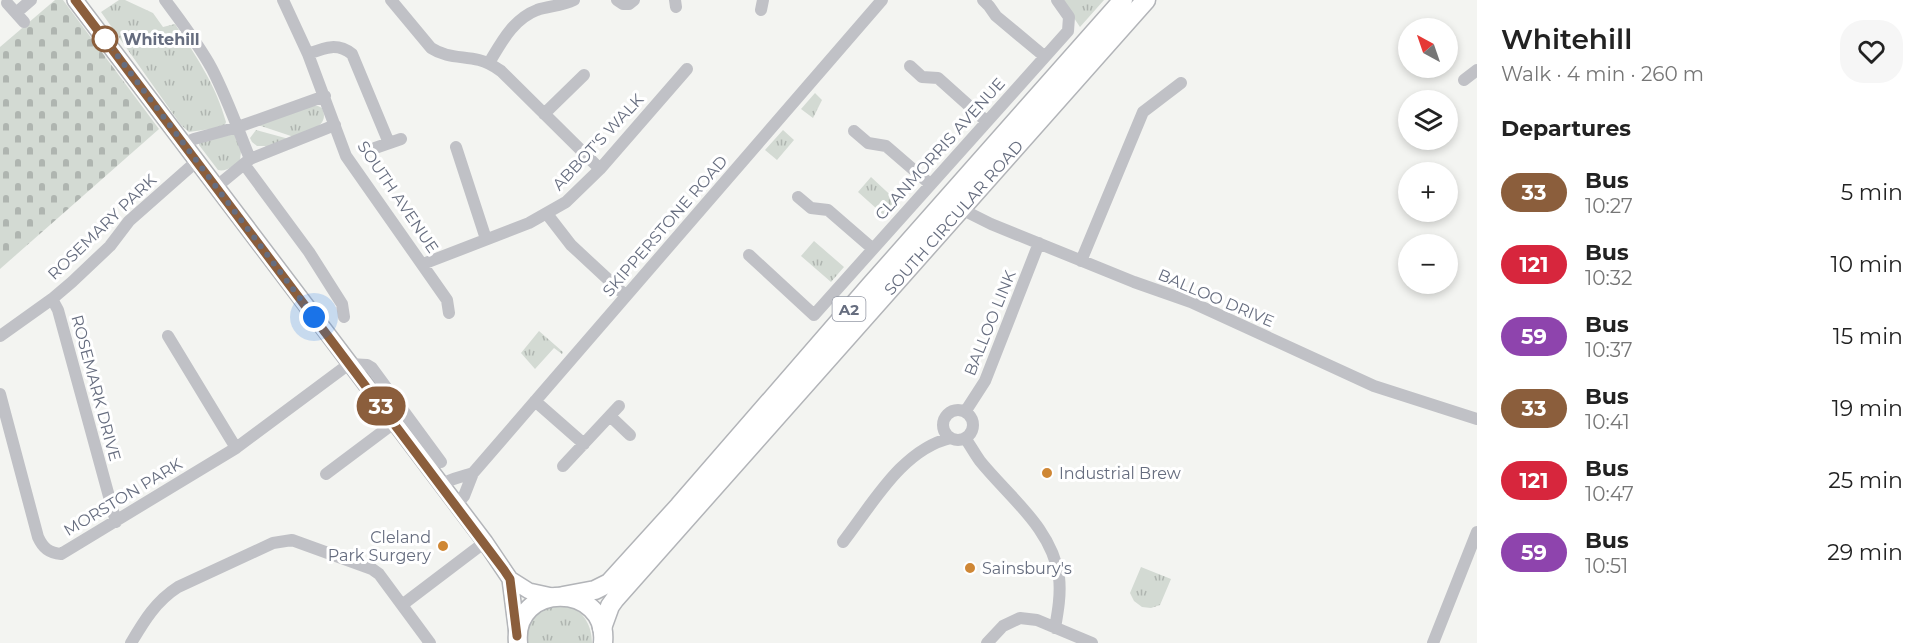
<!DOCTYPE html>
<html lang="en">
<head>
<meta charset="utf-8">
<style>
	body { margin:0; font-family:Montserrat,sans-serif; background:#f6f6f6; color:#222; height:100vh; display:flex; flex-direction:column; font-size:22px; white-space:nowrap }
	* { box-sizing:border-box; margin:0 }
	p { font-size:20px; color:#767676 }
	.icon { flex:none; width:33px; height:33px; fill:none; stroke:currentColor; stroke-width:2; stroke-linecap:round; stroke-linejoin:round }
	.map { position:relative; flex:1; overflow:hidden }
	.sheet { display:flex; flex-direction:column; background:#fff; width:450px }
	.sheet>* { flex:none }
	.badge { padding:0 12px; border-radius:20px; font-size:21px; line-height:39px }
	.needle { width:39px; rotate:320deg }
	.buttons { position:absolute; left:1398px; top:18px; display:grid; gap:12px }
	.buttons a { display:grid; place-items:center; width:60px; height:60px; border-radius:50%; background:#fff; box-shadow:0 3px 9px #0003; font-size:30px }
	.you { position:absolute; width:30px; height:30px; margin:-15px; border:4px solid #fff; border-radius:50%; background:#1a73e8; box-shadow:0 0 0 9px #1a73e833 }
	.map>.badge { position:absolute; translate:-50% -50%; box-shadow:0 0 0 3px #fff }
	h2 { padding:0 24px; font-size:22px; line-height:54px }
	.round { display:grid; place-items:center; flex:none; width:63px; height:63px; border-radius:24px; background:#f6f6f6 }
	.summary { display:flex; align-items:center; justify-content:space-between; height:102px; padding:0 24px }
	h1 { font-size:28px; font-weight:600; line-height:45px }
	ul { padding:0; list-style:none }
	li { display:flex; align-items:center; gap:18px; height:72px; padding:0 24px }
	li div { flex:1 }
	li b { display:block; font-size:22px }
	li em { font-style:normal }
	li .badge { min-width:66px; font-weight:700; text-align:center }
	main { display:flex; flex:1; min-height:0 }
	.map>svg:first-child { display:block }
	.grass { fill:url(#grass-tufts) }
	.cemetery { fill:url(#cemetery-stones) }
	.lines { fill:none; stroke-linecap:round; stroke-linejoin:round }
	.major-casing { stroke:#b3b5b9; stroke-width:18 }
	.highway-casing { stroke:#b2b4b8; stroke-width:21 }
	.minor { stroke:#c0c1c6; stroke-width:12 }
	.major { stroke:#fff; stroke-width:15 }
	.highway { stroke:#fff; stroke-width:18 }
	.line-casing { stroke:#fff; stroke-width:14 }
	.line { stroke:#8b5e3c; stroke-width:9 }
	.walk { stroke:#666d7f; stroke-width:6; stroke-dasharray:0 10.8 }
	.stop-dot { fill:#fff; stroke:#8b5e3c; stroke-width:3 }
	.poi-dot { fill:#cf8735; stroke:#fff; stroke-width:2 }
	.labels { text-anchor:middle; dominant-baseline:central; stroke-width:6; stroke-linejoin:round; paint-order:stroke }
	.shield { fill:#fff; stroke:#9499a5; stroke-width:1.5 }
	.shield-label { font-size:15px; font-weight:bold; fill:#666d7f }
	.stop-label { font-size:16px; font-weight:bold; fill:#666d7f; stroke:#fff; text-anchor:start }
	.street-label { font-size:16px; fill:#666d7f; stroke:#fff }
	.poi-label { font-size:16px; fill:#666d7f; stroke:#fff; text-anchor:start }
</style>
</head>
<body>
<main>
<div class="map">
<svg width="1477" height="643" viewBox="0 0 1477 643">
	<defs>
		<pattern id="grass-tufts" width="24" height="20" patternUnits="userSpaceOnUse" patternTransform="scale(1.5)"><rect width="24" height="20" fill="#d3dad3"/><path d="M3 7l-1-3M5 7V3M7 7l1-3M15 17l-1-3M17 17v-4M19 17l1-3" fill="none" stroke="#afb5b0"/></pattern>
		<pattern id="cemetery-stones" width="16" height="16" patternUnits="userSpaceOnUse" patternTransform="scale(1.5)"><rect width="16" height="16" fill="#d3dad3"/><path d="M2 7V4a2 2 0 0 1 4 0v3zM10 15v-3a2 2 0 0 1 4 0v3z" fill="#afb5b0"/></pattern>
	</defs>
	<rect width="100%" height="100%" fill="#f3f4f1"/>
	<path class="grass" d="M 119,0 L 125,0 L 153,13 L 163,27 L 175,24 C 196,56 216,85 226,122 L 224,127 L 189,132 L 181,125 L 101,12 Z
		M 1062,0 L 1104,0 L 1080,27 Z
		M 815,93 L 822,100 L 813,118 L 801,109 Z
		M 311,106 L 318,106 L 322,108 C 331,127 307,131 294,137 L 258,125 Z
		M 256,130 L 289,139 L 266,147 L 265,146 L 257,146 L 252,142 L 250,138 Z
		M 783,130 L 794,140 L 777,160 L 765,150 Z
		M 238,133 L 241,151 L 240,161 C 234,166 226,172 218,170 L 199,145 L 199,142 Z
		M 871,177 L 900,204 L 887,218 L 858,192 Z
		M 814,241 L 844,267 L 831,282 L 801,256 Z
		M 539,331 L 563,352 L 562,354 L 554,348 L 535,369 L 521,353 Z
		M 1141,567 L 1171,579 L 1160,605 L 1151,608 L 1142,607 L 1134,601 L 1130,593 Z
		M 549,606 C 555,606 563,605 569,607 C 585,611 592,628 592,643 L 523,643 L 528,621 Z"/>
	<path class="cemetery" d="M 55,0 L 63,0 L 159,129 L 0,269 L 0,47 Z"/>
	<g class="lines">
		<g class="major-casing">
			<path id="major" d="M 75,0 L 485,542 L 510,579 L 529,591 L 552,596
				M 510,579 L 517,634"/>
		</g>
		<g class="highway-casing">
			<g id="highway">
				<path d="M 563,596 L 595,590 L 609,583 L 679,506 L 870,286 L 1123,0"/>
				<path id="s1" d="M 602,628 L 610,606 L 615,599 L 1146,0"/>
				<path d="M 518,643 C 512,581 609,582 603,643"/>
			</g>
		</g>
		<path class="minor" d="M 165,0 C 182,23 199,45 212,69 C 227,98 238,129 250,159
			M 283,0 L 308,54 L 346,156 L 447,300 L 449,313
			M 391,0 L 431,48 C 446,58 462,56 479,60 C 487,62 494,66 501,71 L 600,169
			M 617,0 L 623,4 L 629,4 L 634,0
			M 675,0 L 676,7
			M 983,0 L 989,6 L 996,16 L 1044,56
			M 7,3 L 24,22
			M 761,10 L 763,0
			M 16,13 L 31,0
			M 308,54 C 324,48 337,42 352,54 L 389,143
			M 489,63 C 501,43 513,19 537,10 C 549,6 562,6 574,0
			M 910,66 L 922,77 L 938,78 L 986,121
			M 1464,80 L 1477,70
			M 544,114 L 584,75
			M 854,131 L 868,143 L 886,146 L 930,184
			M 184,143 L 194,139 L 238,127 L 325,96
			M 456,147 L 486,239
			M 375,148 L 401,139
			M 244,164 L 309,252 L 342,304 L 344,317
			M 216,187 L 250,159 L 335,125
			M 798,197 L 811,208 L 828,210 L 873,249
			M 959,204 L 969,213 L 991,224 L 1134,282 L 1191,302 L 1374,386 L 1477,419
			M 547,214 L 571,245 L 626,296
			M 749,255 L 814,315 L 1068,31 L 1069,17 L 1057,0
			M 1081,261 L 1143,112 L 1181,83
			M 423,264 L 529,223 L 566,202 L 600,169 L 687,69
			M 52,299 L 58,310 L 116,522
			M 0,336 L 52,299 L 72,282 L 110,246 L 129,221 L 197,161
			M 168,336 L 236,448
			M 0,394 L 38,537 C 43,548 49,553 61,554 L 236,448 L 349,364 L 367,365 L 372,368 L 441,462
			M 535,401 L 584,444
			M943 425a15 15 0 1 1 30 0a15 15 0 1 1-30 0Z
			M 965,412 L 985,381 L 1039,243
			M 610,416 L 630,435
			M 965,438 C 970,445 975,454 980,461 C 1009,497 1052,528 1059,577 C 1061,594 1058,611 1055,628
			M 563,466 L 619,406
			M 326,474 L 394,423
			M 441,485 C 451,478 462,477 473,473
			M 456,505 L 464,496 L 473,473 L 882,0
			M 843,542 C 872,505 902,449 951,438
			M 402,605 L 485,542
			M 131,643 C 144,621 156,601 178,587 L 273,543 L 292,540 L 372,569 L 379,574 L 430,643
			M 987,643 L 1003,626 L 1020,618 L 1037,620 L 1092,643
			M 1433,643 L 1477,532"/>
		<use href="#major" class="major"/>
		<use href="#highway" class="highway"/>
	</g>
	<g class="lines">
		<g class="line-casing">
			<path id="line" d="M 75,0 L 504,570 L 510,579 L 517,636"/>
		</g>
		<use href="#line" class="line"/>
		<path class="walk" d="M 105,39 L 314,317"/>
	</g>
	<circle class="stop-dot" cx="105" cy="39" r="12"/>
	<g class="poi-dot">
		<circle cx="1047" cy="473" r="6"/>
		<circle cx="443" cy="546" r="6"/>
		<circle cx="970" cy="568" r="6"/>
	</g>
	<g class="labels">
		<rect class="shield" x="832.5" y="297" width="33" height="24" rx="4.5"/>
		<g class="shield-label">
			<text x="849" y="309">A2</text>
		</g>
		<g class="stop-label">
			<text x="123" y="39">Whitehill</text>
		</g>
		<g class="street-label">
			<text transform="translate(598 142) rotate(-47)">ABBOT'S WALK</text>
			<text transform="translate(940 149) rotate(-48)">CLANMORRIS AVENUE</text>
			<text transform="translate(398 197) rotate(56)">SOUTH AVENUE</text>
			<text stroke="none"><textPath href="#s1" startOffset="542">SOUTH CIRCULAR ROAD</textPath></text>
			<text transform="translate(665 226) rotate(-49)">SKIPPERSTONE ROAD</text>
			<text transform="translate(102 227) rotate(-44)">ROSEMARY PARK</text>
			<text transform="translate(1216 298) rotate(23)">BALLOO DRIVE</text>
			<text transform="translate(990 323) rotate(-68)">BALLOO LINK</text>
			<text transform="translate(96 388) rotate(75)">ROSEMARK DRIVE</text>
			<text transform="translate(123 497) rotate(-31)">MORSTON PARK</text>
		</g>
		<g class="poi-label">
			<text x="1059" y="473">Industrial Brew</text>
			<text x="431" y="537" text-anchor="end">Cleland<tspan x="431" dy="18">Park Surgery</tspan></text>
			<text x="982" y="568">Sainsbury's</text>
		</g>
	</g>
</svg>
<div class="buttons">
<a><svg class="needle" viewBox="-14 -14 28 28"><path d="M0-13l5 13h-10z" fill="#e53935"/><path d="M0 13l5-13h-10z" fill="#767676"/></svg></a>
<a><svg class="icon" aria-label="layers" viewBox="0 0 24 24"><path d="M12 4l9 5-9 5-9-5zM3 14l9 5 9-5"/></svg></a>
<a>+</a>
<a>−</a>
</div>
<div class="you" style="left:314px;top:317px"></div>
<b class="badge" style="left:381px;top:406px;background:#8b5e3c;color:#fff">33</b>
</div>
<section class="sheet">
<div class="summary"><div><h1>Whitehill</h1><p>Walk · 4 min · 260 m</p></div><a class="round"><svg class="icon" aria-label="heart" viewBox="0 0 24 24"><path d="M12 20l-8-8c-3-5 5-10 8-4 3-6 11-1 8 4z"/></svg></a></div>
<h2>Departures</h2>
<ul>
<li><span class="badge" style="background:#8b5e3c;color:#fff">33</span><div><b>Bus</b><p>10:27</p></div><em>5 min</em></li>
<li><span class="badge" style="background:#d7263d;color:#fff">121</span><div><b>Bus</b><p>10:32</p></div><em>10 min</em></li>
<li><span class="badge" style="background:#8e44ad;color:#fff">59</span><div><b>Bus</b><p>10:37</p></div><em>15 min</em></li>
<li><span class="badge" style="background:#8b5e3c;color:#fff">33</span><div><b>Bus</b><p>10:41</p></div><em>19 min</em></li>
<li><span class="badge" style="background:#d7263d;color:#fff">121</span><div><b>Bus</b><p>10:47</p></div><em>25 min</em></li>
<li><span class="badge" style="background:#8e44ad;color:#fff">59</span><div><b>Bus</b><p>10:51</p></div><em>29 min</em></li>
</ul>
</section>
</main>
</body>
</html>
